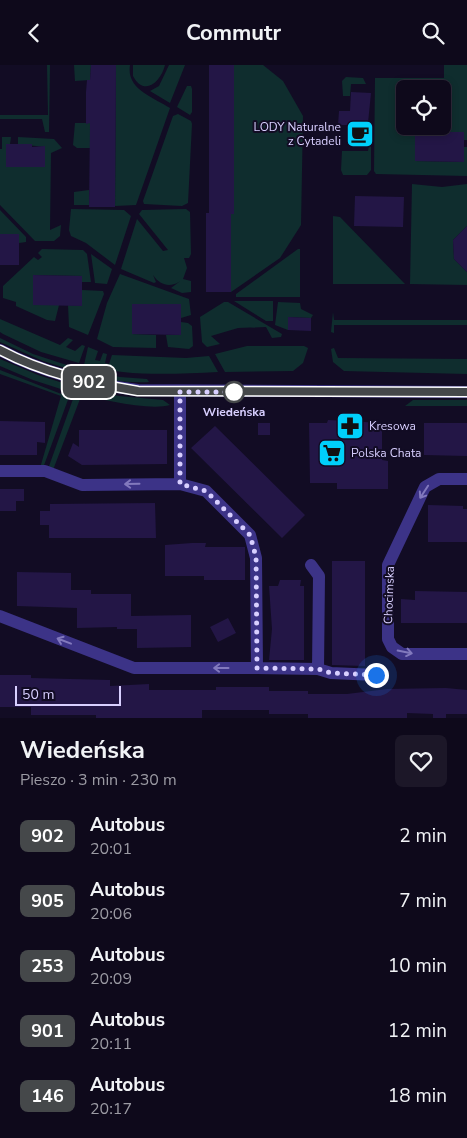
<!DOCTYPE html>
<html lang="pl">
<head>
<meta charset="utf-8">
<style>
	body { margin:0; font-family:"Nunito Sans",sans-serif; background:#1c1728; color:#f1f3f6; height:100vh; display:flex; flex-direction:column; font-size:19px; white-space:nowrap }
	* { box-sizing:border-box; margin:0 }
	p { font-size:16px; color:#9b9aa3 }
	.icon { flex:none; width:28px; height:28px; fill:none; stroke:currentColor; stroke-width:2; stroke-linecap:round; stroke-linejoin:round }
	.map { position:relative; height:653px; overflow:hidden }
	.drawer { display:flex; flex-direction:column; background:#0e091b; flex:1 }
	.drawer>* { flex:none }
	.badge { padding:0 10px; border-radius:8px; font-size:18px; line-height:32px }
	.fabs { position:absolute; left:396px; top:15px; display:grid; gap:10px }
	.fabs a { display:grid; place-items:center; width:55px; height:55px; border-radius:8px; background:#0e091b; box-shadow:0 2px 8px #0003,0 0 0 1px #2e2a3a; font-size:25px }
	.scale { position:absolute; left:15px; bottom:12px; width:106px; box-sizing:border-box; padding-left:5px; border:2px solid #d8cfff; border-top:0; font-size:14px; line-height:18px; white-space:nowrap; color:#d8cfff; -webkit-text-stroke:4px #120c24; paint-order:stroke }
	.you { position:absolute; width:25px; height:25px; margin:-12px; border:4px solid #fff; border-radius:50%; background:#1a73e8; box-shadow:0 0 0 8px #1a73e833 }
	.map>.badge { position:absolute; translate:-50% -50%; box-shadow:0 0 0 2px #fff }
	.round { display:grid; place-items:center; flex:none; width:52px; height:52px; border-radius:8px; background:#1c1728 }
	.headline { display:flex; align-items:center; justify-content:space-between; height:85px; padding:0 20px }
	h1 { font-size:24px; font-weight:700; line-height:38px }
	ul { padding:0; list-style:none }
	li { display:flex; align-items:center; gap:15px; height:65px; padding:0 20px }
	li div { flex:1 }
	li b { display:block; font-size:19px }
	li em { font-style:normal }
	li .badge { min-width:55px; font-weight:700; text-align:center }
	header { display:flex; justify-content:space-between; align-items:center; height:65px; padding:0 20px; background:#0e091b; font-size:22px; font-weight:700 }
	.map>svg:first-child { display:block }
	.green { fill:#0f2d2e; fill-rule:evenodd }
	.building { fill:#231646 }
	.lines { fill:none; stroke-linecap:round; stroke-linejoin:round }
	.minor { stroke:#3c3387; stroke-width:12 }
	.oneway { stroke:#8279bd }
	.line-casing { stroke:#fff; stroke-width:11 }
	.line { stroke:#45484a; stroke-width:8 }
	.walk { stroke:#d8cfff; stroke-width:5; stroke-dasharray:0 9 }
	.stop-dot { fill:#fff; stroke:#45484a; stroke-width:2.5 }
	.labels { text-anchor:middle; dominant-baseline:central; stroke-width:4; stroke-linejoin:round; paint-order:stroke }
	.poi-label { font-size:12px; fill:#d8cfff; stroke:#120c24; text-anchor:start }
	.stop-label { font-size:12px; font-weight:bold; fill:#d8cfff; stroke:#120c24 }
	.street-label { font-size:12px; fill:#d8cfff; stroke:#120c24 }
</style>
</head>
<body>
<header><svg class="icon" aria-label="back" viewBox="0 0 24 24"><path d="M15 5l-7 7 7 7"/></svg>Commutr<svg class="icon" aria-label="search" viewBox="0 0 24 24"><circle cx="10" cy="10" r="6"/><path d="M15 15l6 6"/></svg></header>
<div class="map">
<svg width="467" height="653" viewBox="0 0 467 653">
	<rect width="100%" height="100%" fill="#120c24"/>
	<path class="green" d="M 47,0 L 50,0 L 49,67 L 45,67 L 42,54 L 0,54 L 0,50 L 48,50 Z
		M 74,0 L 91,0 L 90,15 L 75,16 Z
		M 116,0 L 130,0 C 126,24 153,32 170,43 L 136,140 L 115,141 Z
		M 133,0 L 165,0 C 161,17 144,32 133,11 Z
		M 169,0 L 185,0 L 170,38 L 150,26 L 159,21 Z
		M 234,0 L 263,0 L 283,16 L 303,51 L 301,160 L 280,193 L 231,227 L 231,149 L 234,148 Z
		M 444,0 L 467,0 L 467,75 L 464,75 L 464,67 L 415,67 L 415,96 L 463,97 L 464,82 L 467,82 L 467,111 L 376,109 L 374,106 L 375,13 L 444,13 ZM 405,24 L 442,24 L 442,61 L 405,61 Z
		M 346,12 L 363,13 L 366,19 L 351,19 L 350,31 L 343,31 L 342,16 Z
		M 187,21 L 191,21 L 192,24 L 192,47 L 190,50 L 177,42 Z
		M 178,49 L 191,56 L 192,59 L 188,138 L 182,141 L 144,139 L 143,136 L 173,51 Z
		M 75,58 L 90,58 L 90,83 L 77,83 L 73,80 Z
		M 2,72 L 11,72 L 10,79 L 6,79 L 6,102 L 45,101 L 45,82 L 18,79 L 18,72 L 54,74 L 62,83 L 51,88 L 50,165 L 61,160 L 60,171 L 54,176 L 35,176 L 0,140 L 0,84 L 2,84 Z
		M 369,80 L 371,80 L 371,105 L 367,110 L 343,110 L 341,105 L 342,86 L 368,86 Z
		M 412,119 L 442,122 L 467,119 L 467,161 L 453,175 L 454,194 L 467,207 L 467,220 L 410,219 Z
		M 89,125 L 89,140 L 74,140 L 74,127 Z
		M 71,144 L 124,145 L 131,151 L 115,200 L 86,178 L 71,171 L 69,165 Z
		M 186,144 L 190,147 L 191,189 L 189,193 L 184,193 L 187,203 L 183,214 L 191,216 L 191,227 L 182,228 L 171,223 L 183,214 C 173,223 161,222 153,210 L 156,217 L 154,218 L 121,204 L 137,154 L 163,186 L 168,185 L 139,149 L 142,145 Z
		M 0,145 L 26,172 L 26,177 L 19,178 L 19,169 L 0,169 Z
		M 333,151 L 340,152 L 405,219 L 333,219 Z
		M 42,184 L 83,185 L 87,189 L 91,217 L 82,217 L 82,211 L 33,210 L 33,240 L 59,240 L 55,256 L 47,255 L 16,241 L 16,237 L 3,233 L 3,221 L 34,192 L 38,195 L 42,192 L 38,188 Z
		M 298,184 L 300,184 L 300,232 L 236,232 L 236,229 Z
		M 91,189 L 112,204 L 107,219 L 95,218 Z
		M 120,209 L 189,234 L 191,250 L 181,253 L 181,239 L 132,239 L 132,269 L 156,270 L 156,283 L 113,282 L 97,274 L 107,238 Z
		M 82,225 L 103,226 L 104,229 L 88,270 L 69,262 L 68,240 L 82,241 Z
		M 234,236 L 273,236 L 273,256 L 266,256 Z
		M 224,237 L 228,237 L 282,269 L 281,272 L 272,273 L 266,262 L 238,263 L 211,271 L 220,279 L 207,282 L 202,277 L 200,252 Z
		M 278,237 L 300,238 L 301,244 L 313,250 L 311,253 L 288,252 L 288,265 L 275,260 Z
		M 333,247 L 334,255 L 467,255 L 467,260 L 334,260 L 334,268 L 331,267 Z
		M 0,254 L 60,280 L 68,273 L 73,275 L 66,282 L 75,286 L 82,280 L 85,281 L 79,298 L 41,287 L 3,269 L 0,267 Z
		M 181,257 L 188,258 L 192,261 L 193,281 L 189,284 L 168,282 L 166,270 L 181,270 Z
		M 0,273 L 33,289 L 76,303 L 75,306 L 43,296 L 0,277 Z
		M 247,281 L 304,281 L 308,283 L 303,298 L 293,306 L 225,307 L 215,289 Z
		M 88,282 L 98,286 L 95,295 L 100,296 L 103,288 L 107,289 L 105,298 L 109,299 L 112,290 L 186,293 L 209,291 L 218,307 C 173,309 129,312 84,300 Z
		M 334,283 L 338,293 L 467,294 L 467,309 L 344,306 L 333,297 L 331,284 Z
		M 0,294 L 38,310 L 72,321 L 70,327 L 33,315 L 0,301 Z
		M 0,305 L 69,332 L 43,403 L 40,403 L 61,331 L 0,309 Z
		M 85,305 L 120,312 L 147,314 L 149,317 C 127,318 105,315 84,309 Z
		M 79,323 L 119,331 L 163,335 L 170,340 C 149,346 100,334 77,329 Z
		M 76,332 L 80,334 L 53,405 L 48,404 L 73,334 Z
		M 413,335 L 467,335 L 467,341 L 405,341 Z"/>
	<path class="building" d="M 91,0 L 116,0 L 115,142 L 89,142 L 90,58 L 86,59 L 86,27 L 87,15 L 90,15 Z
		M 209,0 L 234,0 L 234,149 L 231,149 L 231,227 L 206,227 L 206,148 L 209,148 Z
		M 351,27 L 371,28 L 366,78 L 352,77 L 353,60 L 338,60 L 339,46 L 350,46 Z
		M 415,67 L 464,67 L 464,97 L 415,96 Z
		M 6,79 L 32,79 L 32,82 L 45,81 L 45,102 L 6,102 Z
		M 355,131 L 404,132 L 403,162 L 354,161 Z
		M 467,161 L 467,207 L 454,194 L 453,175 Z
		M 0,169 L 19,169 L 19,200 L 0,200 Z
		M 33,210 L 82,211 L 82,241 L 33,240 Z
		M 132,239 L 181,239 L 181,270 L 132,269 Z
		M 288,252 L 311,253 L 311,266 L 288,265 Z
		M 328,355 L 382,358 L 382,395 L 388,396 L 388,424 L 337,424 L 337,418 L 310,418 L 309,358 L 327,358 Z
		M 0,356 L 45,357 L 45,378 L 37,377 L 37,390 L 0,390 Z
		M 258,358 L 270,358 L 270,370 L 258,370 Z
		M 424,358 L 467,358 L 467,391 L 424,390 Z
		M 215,361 L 305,450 L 282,473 L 191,383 Z
		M 79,365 L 167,365 L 167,399 L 82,400 L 68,391 L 73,378 L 79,382 Z
		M 0,424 L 24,424 L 24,436 L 16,436 L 16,446 L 0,446 Z
		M 155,438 L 156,473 L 49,473 L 49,460 L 40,460 L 40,446 L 50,446 L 50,439 Z
		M 428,440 L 463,441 L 463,444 L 467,444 L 467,477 L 428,477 Z
		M 192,478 L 206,478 L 205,482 L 245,482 L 245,515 L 204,515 L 204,511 L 165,511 L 165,480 Z
		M 332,496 L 365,496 L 365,601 L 332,600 Z
		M 17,507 L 71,508 L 71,525 L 91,525 L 91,529 L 131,529 L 131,551 L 191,550 L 191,582 L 137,583 L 137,564 L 117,564 L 117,562 L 77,563 L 77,543 L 17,541 Z
		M 280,515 L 301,515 L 300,521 L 304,521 L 304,595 L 269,595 L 272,564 L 269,521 L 278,521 Z
		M 415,526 L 467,527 L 467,558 L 401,558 L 401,534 L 415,535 Z
		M 228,553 L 236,568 L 218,577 L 210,562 Z
		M 0,610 L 31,610 L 31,613 L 110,615 L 110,621 L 149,619 L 149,625 L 216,625 L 216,622 L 269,622 L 269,626 L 308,626 L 308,629 L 347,629 L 387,624 L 446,623 L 467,625 L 467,649 L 446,649 L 446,653 L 433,653 L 433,649 L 407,648 L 407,653 L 308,653 L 308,649 L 269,649 L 269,645 L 202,645 L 202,653 L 96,653 L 96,650 L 31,650 L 31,642 L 0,642 Z"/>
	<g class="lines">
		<path class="minor" d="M 0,285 C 43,308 90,319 138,325 L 467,327
			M 180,327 L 180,419
			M 0,406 L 45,406 L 82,420 L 180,419 L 206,426 L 250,470 L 256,493 L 257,603 L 134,603 L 0,551
			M 467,414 L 439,414 L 425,422 L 388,500 L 388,574 L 392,582 L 402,589 L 467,589
			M 257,603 L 318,604 L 319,511 L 311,500
			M 318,604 L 331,608 L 376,610"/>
	</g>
	<defs><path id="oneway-shaft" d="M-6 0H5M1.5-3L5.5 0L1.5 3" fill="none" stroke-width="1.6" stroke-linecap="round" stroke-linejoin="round" transform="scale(1.25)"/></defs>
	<g class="oneway">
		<use href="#oneway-shaft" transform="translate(132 419) rotate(179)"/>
		<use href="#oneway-shaft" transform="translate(424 427) rotate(123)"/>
		<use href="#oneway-shaft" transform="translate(64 576) rotate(-159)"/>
		<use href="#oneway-shaft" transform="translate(405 587) rotate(11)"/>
		<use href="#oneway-shaft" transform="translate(221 603) rotate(-180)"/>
	</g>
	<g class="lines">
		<g class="line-casing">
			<path id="line" d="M 0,285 C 43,308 90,318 138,326 L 467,327"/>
		</g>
		<use href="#line" class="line"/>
		<path class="walk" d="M 234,327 L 180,327 L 180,419 L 206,426 L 250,470 L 256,492 L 257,603 L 318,604 L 331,608 L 376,610"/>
	</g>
	<defs>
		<g id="cafe-square" transform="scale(1.4375)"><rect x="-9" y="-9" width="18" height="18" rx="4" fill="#00d0fa" stroke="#120c24"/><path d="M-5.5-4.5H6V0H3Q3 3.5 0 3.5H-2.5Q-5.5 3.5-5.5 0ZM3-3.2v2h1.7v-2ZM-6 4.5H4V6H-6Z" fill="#111"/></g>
		<g id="pharmacy-square" transform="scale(1.4375)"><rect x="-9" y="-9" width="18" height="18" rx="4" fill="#00d0fa" stroke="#120c24"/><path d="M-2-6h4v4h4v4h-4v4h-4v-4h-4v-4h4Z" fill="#111"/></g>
		<g id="supermarket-square" transform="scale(1.4375)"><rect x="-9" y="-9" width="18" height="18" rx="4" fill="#00d0fa" stroke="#120c24"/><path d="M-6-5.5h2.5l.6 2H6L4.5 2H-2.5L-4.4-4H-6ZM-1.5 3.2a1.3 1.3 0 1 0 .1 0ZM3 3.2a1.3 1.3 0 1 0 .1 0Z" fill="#111"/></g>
	</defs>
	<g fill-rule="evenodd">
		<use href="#cafe-square" x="360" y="69"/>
		<use href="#pharmacy-square" x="350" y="361"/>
		<use href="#supermarket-square" x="332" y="388"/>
	</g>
	<circle class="stop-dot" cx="234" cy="327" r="10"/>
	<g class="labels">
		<g class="poi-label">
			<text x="341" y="62" text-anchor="end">LODY Naturalne<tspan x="341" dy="14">z Cytadeli</tspan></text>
			<text x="369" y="361">Kresowa</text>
			<text x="351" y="388">Polska Chata</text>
		</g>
		<g class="stop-label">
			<text x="234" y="347">Wiedeńska</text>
		</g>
		<g class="street-label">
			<text transform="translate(389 530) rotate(-88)">Chocimska</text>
		</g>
	</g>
</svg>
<div class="fabs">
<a><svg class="icon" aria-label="locate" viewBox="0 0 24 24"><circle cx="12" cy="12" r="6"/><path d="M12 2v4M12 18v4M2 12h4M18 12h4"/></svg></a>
</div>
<div class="scale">50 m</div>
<div class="you" style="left:376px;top:610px"></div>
<b class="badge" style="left:89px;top:317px;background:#45484a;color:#fff">902</b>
</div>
<section class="drawer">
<div class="headline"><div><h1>Wiedeńska</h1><p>Pieszo · 3 min · 230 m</p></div><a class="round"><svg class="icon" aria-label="heart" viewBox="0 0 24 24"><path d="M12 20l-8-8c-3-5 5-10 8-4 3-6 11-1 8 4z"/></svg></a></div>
<ul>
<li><span class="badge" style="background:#45484a;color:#fff">902</span><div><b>Autobus</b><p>20:01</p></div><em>2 min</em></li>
<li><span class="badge" style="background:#45484a;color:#fff">905</span><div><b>Autobus</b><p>20:06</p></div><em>7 min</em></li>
<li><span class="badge" style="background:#45484a;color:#fff">253</span><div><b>Autobus</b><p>20:09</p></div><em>10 min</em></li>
<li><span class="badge" style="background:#45484a;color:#fff">901</span><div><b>Autobus</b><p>20:11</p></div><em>12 min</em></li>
<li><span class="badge" style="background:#45484a;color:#fff">146</span><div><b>Autobus</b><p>20:17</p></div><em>18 min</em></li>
</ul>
</section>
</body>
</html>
